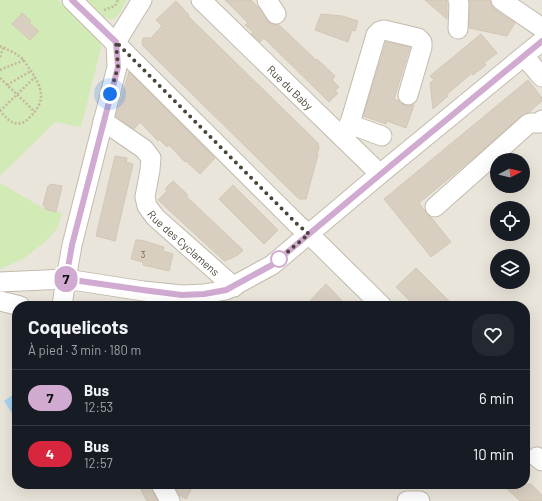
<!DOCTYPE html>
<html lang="fr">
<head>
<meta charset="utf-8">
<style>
	body { margin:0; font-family:Barlow,sans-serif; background:#242831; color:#f1f3f6; height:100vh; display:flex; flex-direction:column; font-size:15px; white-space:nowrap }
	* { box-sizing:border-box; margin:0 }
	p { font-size:13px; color:#9ea1a6 }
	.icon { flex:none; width:22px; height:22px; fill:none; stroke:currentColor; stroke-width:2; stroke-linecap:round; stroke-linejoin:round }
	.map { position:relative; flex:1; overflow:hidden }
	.panel { position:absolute; left:12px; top:301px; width:518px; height:188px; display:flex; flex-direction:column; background:#171b24; border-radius:16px; box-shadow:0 4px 16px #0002 }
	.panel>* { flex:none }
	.badge { padding:0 8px; border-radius:13px; font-size:14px; line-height:26px }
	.needle { width:26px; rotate:83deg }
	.tools { position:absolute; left:490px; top:153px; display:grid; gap:8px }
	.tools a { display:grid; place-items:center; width:40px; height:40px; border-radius:50%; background:#171b24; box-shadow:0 4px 16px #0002; font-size:20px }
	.you { position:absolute; width:20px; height:20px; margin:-10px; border:3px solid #fff; border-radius:50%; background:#1a73e8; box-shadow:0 0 0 6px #1a73e833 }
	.map>.badge { position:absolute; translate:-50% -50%; box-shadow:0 0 0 2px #fff }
	.round { display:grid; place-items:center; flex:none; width:42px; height:42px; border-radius:16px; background:#242831 }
	.headline { display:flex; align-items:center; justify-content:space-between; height:68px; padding:0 16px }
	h1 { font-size:19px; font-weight:700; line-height:30px }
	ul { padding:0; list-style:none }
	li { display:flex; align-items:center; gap:12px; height:56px; padding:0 16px; border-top:1px solid #363941 }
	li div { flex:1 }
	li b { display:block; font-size:15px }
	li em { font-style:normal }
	li .badge { min-width:44px; font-weight:700; text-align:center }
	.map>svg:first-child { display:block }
	.residential { fill:#eae5da; fill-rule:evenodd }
	.green { fill:#d2eab5 }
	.water { fill:#a9d4f2 }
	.building { fill:#d8cfc1; stroke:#d3c7b4 }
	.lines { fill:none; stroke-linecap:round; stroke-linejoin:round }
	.minor-casing { stroke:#c2bbae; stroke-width:21 }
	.path { stroke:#c4b79f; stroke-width:2.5; stroke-dasharray:2 2; stroke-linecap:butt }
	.minor { stroke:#fff; stroke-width:19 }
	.line-casing { stroke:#fff; stroke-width:9 }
	.line { stroke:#d0aad0; stroke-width:6 }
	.walk { stroke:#4b4439; stroke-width:4; stroke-dasharray:0 7.2 }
	.stop-dot { fill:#fff; stroke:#d0aad0; stroke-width:2 }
	.labels { text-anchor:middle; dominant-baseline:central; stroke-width:3; stroke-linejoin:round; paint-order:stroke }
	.number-label { font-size:9px; fill:#6e675b }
	.street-label { font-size:11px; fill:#4b4439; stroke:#fff }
</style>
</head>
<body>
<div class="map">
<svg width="542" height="501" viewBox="0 0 542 501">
	<rect width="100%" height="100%" fill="#f6f3ec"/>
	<path class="residential" d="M 0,0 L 542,0 L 542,501 L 0,501 ZM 497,160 L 523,160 L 523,186 L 497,186 ZM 497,208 L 523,208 L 523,234 L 497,234 ZM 497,256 L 523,256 L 523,282 L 497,282 ZM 17,306 L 525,306 L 525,484 L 17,484 Z"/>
	<path class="green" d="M 0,0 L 58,0 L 100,42 L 101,48 L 81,127 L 55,122 L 0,176 Z
		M 87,0 L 126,0 C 122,8 119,17 111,20 L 103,16 Z
		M 0,183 L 45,209 L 62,213 L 57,229 L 46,241 L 23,259 L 0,269 Z"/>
	<path class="water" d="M 14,394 L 17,399 L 17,421 L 4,401 Z"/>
	<path class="building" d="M 225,0 L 251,0 L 258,7 L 267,20 L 271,24 L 278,24 L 316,60 L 317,59 L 335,76 L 332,80 L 339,87 L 335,91 L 338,93 L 329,102 L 264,38 L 260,42 L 251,34 L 253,32 L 245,25 L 248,23 Z
		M 425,0 L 447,0 L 447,19 Z
		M 469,0 L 490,0 L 491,5 L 494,9 L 515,23 L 507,36 L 469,28 Z
		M 176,1 L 189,15 L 188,16 L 318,143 L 319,148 L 317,154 L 318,155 L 310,184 L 306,199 L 299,199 L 143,46 L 142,42 L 143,38 L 151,38 L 162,26 L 156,20 Z
		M 22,13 L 31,21 L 29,23 L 39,31 L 30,40 L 12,24 Z
		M 321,14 L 342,16 L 358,21 L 355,31 L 352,30 L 348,42 L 315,30 Z
		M 481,34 L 497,53 L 484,63 L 486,65 L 473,75 L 472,73 L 447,94 L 448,96 L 433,109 L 430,83 L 434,80 L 430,76 Z
		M 386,42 L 410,47 L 394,99 L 399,101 L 400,103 L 405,105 L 414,105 L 406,128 L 387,121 L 386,124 L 363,116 Z
		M 129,72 L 215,158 L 200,174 L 186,161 L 185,162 L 169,145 L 167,147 L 159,139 L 158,141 L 140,122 L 134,129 L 116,116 Z
		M 528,80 L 542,98 L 542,101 L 528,113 L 520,117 L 483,150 L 419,203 L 427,214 L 430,216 L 451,242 L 431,257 L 384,199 Z
		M 115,156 L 127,158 L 126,162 L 133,164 L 115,241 L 96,236 Z
		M 173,181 L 188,195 L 186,196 L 243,250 L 238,255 L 225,261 L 222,259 L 158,200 L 167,191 L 165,189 Z
		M 50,184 L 62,186 L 56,212 L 45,209 L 45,206 L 43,205 L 48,186 L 50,187 Z
		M 233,185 L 278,230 L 264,244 L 219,199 Z
		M 136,240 L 141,240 L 164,247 L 163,251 L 173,254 L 169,271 L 143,265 L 143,262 L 131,259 Z
		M 416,268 L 454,306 L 415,306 L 396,287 Z
		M 326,284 L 347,306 L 305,306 Z
		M 173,484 L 194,484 L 186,499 L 179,495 Z
		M 502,484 L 531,484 L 542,495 L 542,501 L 520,501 Z
		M 150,485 L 151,489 L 158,501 L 147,501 L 141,490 Z"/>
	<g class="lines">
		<g class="minor-casing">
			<g id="minor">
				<path d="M 72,0 L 298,225 L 309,234 L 382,306"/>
				<path id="s1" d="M 201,0 L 380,174"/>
				<path d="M 267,0 L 276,14"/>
				<path d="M 501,0 L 542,28"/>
				<path d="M 458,29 L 459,4 L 458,0"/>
				<path d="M 524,56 L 542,77"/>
				<path id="s2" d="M 103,121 L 144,149 L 151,158 L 150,170 L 145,197 L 147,206 L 155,217 L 234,287"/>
				<path d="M 349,124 L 382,136"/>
				<path d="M 345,140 L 376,35 L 380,31 L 384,30 L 418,38 L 422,42 L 422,47 L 408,95"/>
				<path d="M 435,207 L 527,125 L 530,123 L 540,123 L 542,120"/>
				<path d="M 0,282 L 66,279 L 143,291 L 182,295 L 204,294 L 226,290 L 272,265 L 380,174 L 542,41"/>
				<path d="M 0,301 L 20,306"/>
				<path d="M 62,306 L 66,279 L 72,245 L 117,67 L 116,42 L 142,0"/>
				<path d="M 537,457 L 542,461"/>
				<path d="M 161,484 L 170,501"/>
				<path d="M 407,501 L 420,501"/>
			</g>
		</g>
		<path class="path" d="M 104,10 L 115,6 L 118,0
			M 0,46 C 6,49 14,52 19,56 C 24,59 27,66 31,71 C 42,88 47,100 30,117 C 26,122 20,125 14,123 C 8,121 4,115 0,111
			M 0,57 L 3,48
			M 0,70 L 24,60
			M 0,78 L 35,112
			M 7,85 L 31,71
			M 0,111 L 35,77"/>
		<use href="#minor" class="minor"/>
	</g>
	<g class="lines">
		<g class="line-casing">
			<path id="line" d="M 72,0 L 116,42 L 118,67 L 72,245 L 66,279 L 143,290 L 182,295 L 204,294 L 226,290 L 272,265 L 388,168 L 542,41"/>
		</g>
		<use href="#line" class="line"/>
		<path class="walk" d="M 110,94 L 118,67 L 116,42 L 298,225 L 309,234 L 279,259"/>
	</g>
	<circle class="stop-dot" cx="279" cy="259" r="8"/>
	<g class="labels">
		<g class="number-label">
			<text x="143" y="254">3</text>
		</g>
		<g class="street-label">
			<text stroke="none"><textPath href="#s1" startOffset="125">Rue du Baby</textPath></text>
			<text stroke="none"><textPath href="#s2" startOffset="162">Rue des Cyclamens</textPath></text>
		</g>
	</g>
</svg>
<div class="tools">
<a><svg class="needle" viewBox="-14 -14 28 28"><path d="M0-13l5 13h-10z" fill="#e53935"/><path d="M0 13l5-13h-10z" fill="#9ea1a6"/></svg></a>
<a><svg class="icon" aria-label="locate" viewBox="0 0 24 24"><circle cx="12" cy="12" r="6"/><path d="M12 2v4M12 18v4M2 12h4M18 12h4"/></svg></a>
<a><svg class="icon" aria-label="layers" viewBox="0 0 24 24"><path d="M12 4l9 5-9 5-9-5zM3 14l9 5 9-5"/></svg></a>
</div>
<div class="you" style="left:110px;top:94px"></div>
<b class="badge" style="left:66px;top:279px;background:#d0aad0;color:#111">7</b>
<section class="panel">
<div class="headline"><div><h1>Coquelicots</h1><p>À pied · 3 min · 180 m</p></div><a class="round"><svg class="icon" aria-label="heart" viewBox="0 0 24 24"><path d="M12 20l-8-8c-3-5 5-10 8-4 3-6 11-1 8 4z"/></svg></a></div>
<ul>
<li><span class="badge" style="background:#d0aad0;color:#111">7</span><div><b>Bus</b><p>12:53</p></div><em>6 min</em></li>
<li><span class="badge" style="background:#d7263d;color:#fff">4</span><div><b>Bus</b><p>12:57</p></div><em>10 min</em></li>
</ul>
</section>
</div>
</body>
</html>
